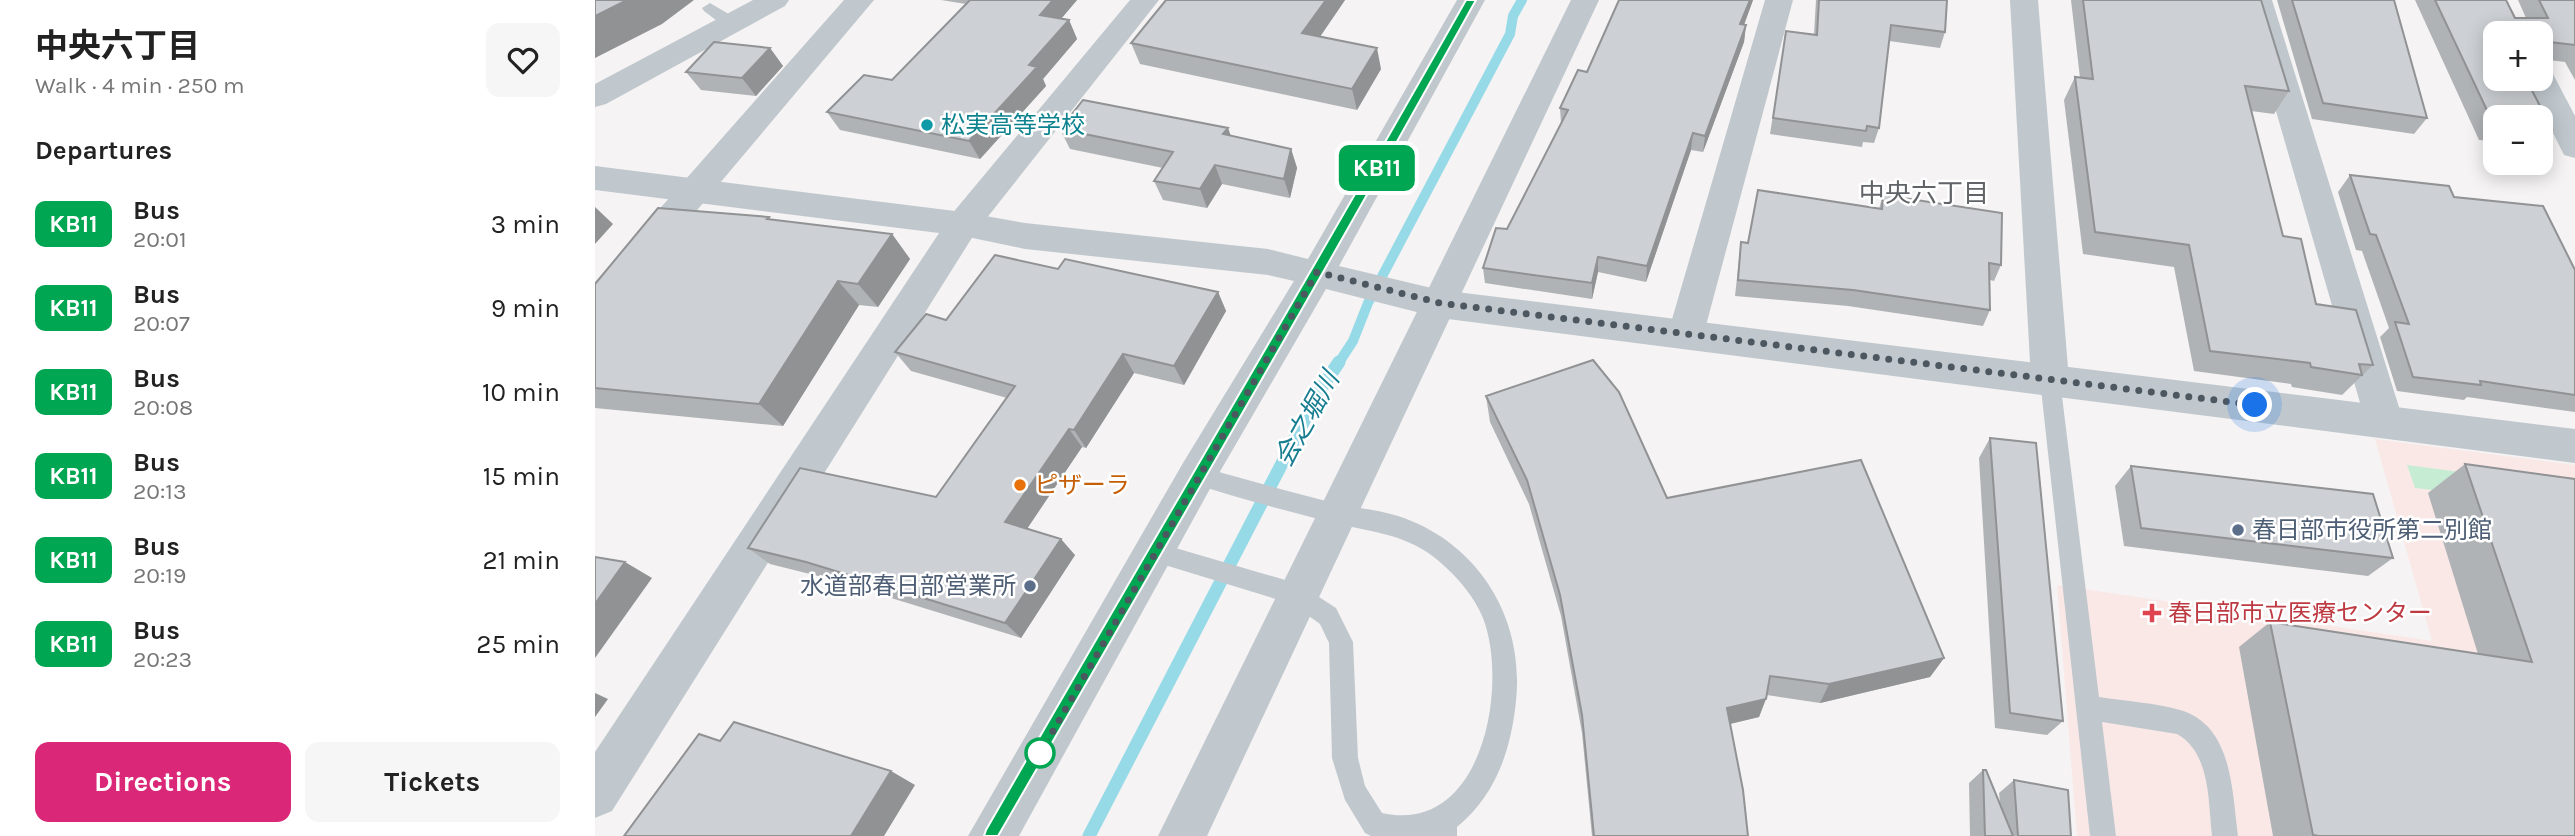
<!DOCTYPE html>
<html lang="en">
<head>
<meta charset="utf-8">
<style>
	body { margin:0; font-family:Karla,"Noto Sans JP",sans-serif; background:#f6f6f6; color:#222; height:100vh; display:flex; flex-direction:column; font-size:26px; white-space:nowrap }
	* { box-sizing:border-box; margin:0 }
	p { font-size:23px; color:#767676 }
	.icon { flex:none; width:38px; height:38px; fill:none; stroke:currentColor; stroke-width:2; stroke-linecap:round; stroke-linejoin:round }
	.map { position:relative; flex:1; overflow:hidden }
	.drawer { display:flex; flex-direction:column; background:#fff; width:595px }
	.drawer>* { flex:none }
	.badge { padding:0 14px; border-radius:10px; font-size:24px; line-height:46px }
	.fabs { position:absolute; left:1888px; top:21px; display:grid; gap:14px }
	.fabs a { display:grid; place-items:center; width:70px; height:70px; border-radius:14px; background:#fff; box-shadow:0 4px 18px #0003; font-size:35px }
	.you { position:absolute; width:35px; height:35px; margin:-18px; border:5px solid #fff; border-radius:50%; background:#1a73e8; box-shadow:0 0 0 10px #1a73e833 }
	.map>.badge { position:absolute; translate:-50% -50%; box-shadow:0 0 0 4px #fff }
	h2 { padding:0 35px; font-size:26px; line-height:63px }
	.round { display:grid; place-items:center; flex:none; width:74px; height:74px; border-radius:14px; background:#f6f6f6 }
	.headline { display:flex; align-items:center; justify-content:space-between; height:119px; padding:0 35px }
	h1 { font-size:33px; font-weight:700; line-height:52px }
	.button { display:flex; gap:14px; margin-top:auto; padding:14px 35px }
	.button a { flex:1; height:80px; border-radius:14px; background:#db2777; color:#fff; font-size:28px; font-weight:700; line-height:80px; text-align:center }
	.button a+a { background:#f6f6f6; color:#222 }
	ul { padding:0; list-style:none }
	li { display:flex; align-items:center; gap:21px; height:84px; padding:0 35px }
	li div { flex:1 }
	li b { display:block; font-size:26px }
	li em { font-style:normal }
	li .badge { min-width:77px; font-weight:700; text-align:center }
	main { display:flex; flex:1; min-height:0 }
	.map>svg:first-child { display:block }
	.medical { fill:#fae8e7 }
	.green { fill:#c6edd3 }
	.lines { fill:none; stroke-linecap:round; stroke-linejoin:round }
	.stream-far1 { stroke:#97dae7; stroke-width:10 }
	.stream { stroke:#97dae7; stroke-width:13 }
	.service { fill:#c0c8ce; fill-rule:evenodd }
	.minor { fill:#c0c8ce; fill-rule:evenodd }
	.tertiary { fill:#c0c8ce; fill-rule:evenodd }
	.wall { fill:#b0b3b6 }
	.shaded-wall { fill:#909294 }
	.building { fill:#cdd0d4; stroke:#909294; stroke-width:2 }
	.line { fill:#00a651; stroke:#fff; stroke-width:2 }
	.walk { stroke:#4c575f; stroke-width:7; stroke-dasharray:0 12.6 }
	.culture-dot { fill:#0f9aa8; stroke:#fff; stroke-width:2.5 }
	.food-dot { fill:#e8710a; stroke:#fff; stroke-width:2.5 }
	.service-dot { fill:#5c6f8a; stroke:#fff; stroke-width:2.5 }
	.health-dot { fill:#e0444e; stroke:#fff; stroke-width:2.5 }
	.stop-dot { fill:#fff; stroke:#00a651; stroke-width:3.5 }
	.labels { text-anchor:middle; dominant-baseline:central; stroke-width:5; stroke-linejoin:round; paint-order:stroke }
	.culture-label { font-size:24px; fill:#0d838f; stroke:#fff; text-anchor:start }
	.food-label { font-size:24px; fill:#c56008; stroke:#fff; text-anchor:start }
	.service-label { font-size:24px; fill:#4e5e75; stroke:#fff; text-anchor:start }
	.health-label { font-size:24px; fill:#be3a42; stroke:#fff; text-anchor:start }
	.neighbourhood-label { font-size:26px; fill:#606367; stroke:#fff }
	.water-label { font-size:26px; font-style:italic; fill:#177d90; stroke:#fff }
</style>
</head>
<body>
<main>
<section class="drawer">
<div class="headline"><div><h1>中央六丁目</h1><p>Walk · 4 min · 250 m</p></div><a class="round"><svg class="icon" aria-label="heart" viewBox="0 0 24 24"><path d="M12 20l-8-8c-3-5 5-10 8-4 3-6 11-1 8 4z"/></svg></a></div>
<h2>Departures</h2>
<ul>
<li><span class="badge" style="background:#00a651;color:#fff">KB11</span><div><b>Bus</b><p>20:01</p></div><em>3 min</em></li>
<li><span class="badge" style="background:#00a651;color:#fff">KB11</span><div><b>Bus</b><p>20:07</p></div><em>9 min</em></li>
<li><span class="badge" style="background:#00a651;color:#fff">KB11</span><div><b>Bus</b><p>20:08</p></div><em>10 min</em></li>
<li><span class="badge" style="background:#00a651;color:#fff">KB11</span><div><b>Bus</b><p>20:13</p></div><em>15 min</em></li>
<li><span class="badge" style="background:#00a651;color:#fff">KB11</span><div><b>Bus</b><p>20:19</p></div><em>21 min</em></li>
<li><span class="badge" style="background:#00a651;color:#fff">KB11</span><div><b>Bus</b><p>20:23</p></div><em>25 min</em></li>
</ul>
<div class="button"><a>Directions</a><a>Tickets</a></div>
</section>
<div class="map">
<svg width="1980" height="836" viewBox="0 0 1980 836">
	<rect width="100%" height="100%" fill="#f5f3f3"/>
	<path class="medical" d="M 1780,439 L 1980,465 L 1980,836 L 1482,836 L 1462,585 L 1837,641 Z"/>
	<path class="green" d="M 1812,465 L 1980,487 L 1980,507 L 1820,488 Z"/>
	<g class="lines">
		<path class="stream-far1" d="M 743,364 L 758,341 L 773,303 L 915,34 L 918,16 L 927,0"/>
		<path class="stream" d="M 494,836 L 725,390 L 744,362"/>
		<path class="service" d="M 115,3 L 142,19 L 142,27 L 130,27 L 109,11 L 107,8 Z
			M 1455,372 L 1462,374 L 1465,380 L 1504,697 C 1531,701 1560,703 1585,710 C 1638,725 1637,792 1643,836 L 1617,836 C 1613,802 1616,753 1582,734 L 1507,722 L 1521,836 L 1495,836 L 1445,380 L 1448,374 Z
			M 602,466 C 646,478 691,491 735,502 C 757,508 781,509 803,516 C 883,542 930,618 921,701 C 916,750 901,795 862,827 L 862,836 L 776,836 L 770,833 L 750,800 L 737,758 L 734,643 L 725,624 L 697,604 L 560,562 L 552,559 L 549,552 L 552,545 L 560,542 L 704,584 L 741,608 L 758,642 L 763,758 L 770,786 L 787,813 C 888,836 914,685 888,618 C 879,596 863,578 846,563 C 814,534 777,532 738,523 C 690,510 641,498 594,482 L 591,475 L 594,468 Z"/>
		<path class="minor" d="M 158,0 L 194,0 L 190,6 L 11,104 L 0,107 L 0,84 Z
			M 249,0 L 279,0 L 13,316 L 0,320 L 0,282 Z
			M 535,0 L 564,0 L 380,233 L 17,811 L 0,818 L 0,752 L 356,215 Z
			M 976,0 L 1004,0 L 612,836 L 563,836 Z
			M 1170,0 L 1198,0 L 1109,333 L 1104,343 L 1091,347 L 1078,343 L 1073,333 Z
			M 1415,0 L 1443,0 L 1474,380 L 1468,391 L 1455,395 L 1442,391 L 1436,380 Z
			M 1649,0 L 1677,0 L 1808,420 L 1803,431 L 1789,436 L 1775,431 L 1770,420 Z"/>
		<path class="tertiary" d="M 862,0 L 890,0 L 744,266 L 845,290 L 1980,429 L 1980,463 L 845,318 L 731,289 L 616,487 L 424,836 L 373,836 L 588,463 L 699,281 L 673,275 L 430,249 L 368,236 L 0,190 L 0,166 L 368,212 L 430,223 L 673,249 L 713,259 Z
			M 1946,69 L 1957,72 L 1980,116 L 1980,158 L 1969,155 L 1931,79 L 1946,79 Z"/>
	</g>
	<path class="wall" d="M 346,0 L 482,0 L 466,19 L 474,20 L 482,39 L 448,79 L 451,86 L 385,159 L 245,130 L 232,112 L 297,80 L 371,4 Z
		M 571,0 L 750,0 L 725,37 L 786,69 L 762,110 L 545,64 L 536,43 Z
		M 1024,0 L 1158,0 L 1149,25 L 1151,25 L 1149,42 L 1108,152 L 1096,150 L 1051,282 L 1003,272 L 997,299 L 890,283 L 888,268 L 912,229 L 966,123 L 965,108 L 992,72 Z
		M 1221,0 L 1352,0 L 1350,32 L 1345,48 L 1294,41 L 1284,128 L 1279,143 L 1268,142 L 1267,147 L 1175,134 L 1191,31 L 1219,35 Z
		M 1476,0 L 1666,0 L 1694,91 L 1679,114 L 1656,111 L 1688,236 L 1721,304 L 1778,365 L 1747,395 L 1697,387 L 1696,384 L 1599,371 L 1579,267 L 1488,254 L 1469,100 L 1480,77 L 1485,78 Z
		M 1682,0 L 1799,0 L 1832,118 L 1819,134 L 1717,119 Z
		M 1820,0 L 1911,0 L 1920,18 L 1931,18 L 1923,0 L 1980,0 L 1980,80 L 1970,62 L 1946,59 L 1946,33 L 1900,33 L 1957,129 L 1946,141 L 1946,117 L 1900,117 L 1900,141 L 1884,140 Z
		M 175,48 L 188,66 L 161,96 L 106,90 L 91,72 Z
		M 465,129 L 636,136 L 696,149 L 702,168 L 695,198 L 627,184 L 612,208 L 568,200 L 559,181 L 568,168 L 475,149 Z
		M 1755,175 L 1859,197 L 1980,270 L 1980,412 L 1872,397 L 1869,400 L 1802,391 L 1785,337 L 1794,328 L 1767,251 L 1761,250 L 1743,192 Z
		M 1288,195 L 1406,265 L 1399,281 L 1395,280 L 1395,310 L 1388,326 L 1253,306 L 1140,296 L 1144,259 L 1146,242 L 1153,243 L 1284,209 Z
		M 174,217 L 177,220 L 297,234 L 315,259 L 283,307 L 264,305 L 188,426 L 0,408 L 0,284 Z
		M 463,269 L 623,292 L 631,311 L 589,385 L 539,373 L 491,448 L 487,447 L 432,529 L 480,555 L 426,638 L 231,578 L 175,564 L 153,548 L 341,497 L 412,398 L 316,371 L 300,352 L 351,320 Z
		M 891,396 L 1072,498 L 1349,658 L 1335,677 L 1225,703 L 1172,695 L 1164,717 L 1135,724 L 1153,836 L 997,836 L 987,733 L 966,616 L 934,504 L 895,422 Z
		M 1395,438 L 1468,721 L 1452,735 L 1400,728 L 1384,458 Z
		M 1870,464 L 1980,479 L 1980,836 L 1678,836 L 1644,647 L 1675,622 L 1883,654 L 1833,493 Z
		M 1536,466 L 1798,558 L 1773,576 L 1529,546 L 1520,486 Z
		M 1388,770 L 1405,804 L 1404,793 L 1419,780 L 1476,836 L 1375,836 L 1374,783 Z"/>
	<path class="shaded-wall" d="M 32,0 L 99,0 L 67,24 L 0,58 L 0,16 Z
		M 458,0 L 482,0 L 454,33 L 445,15 Z
		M 731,0 L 750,0 L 713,54 L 707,33 Z
		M 1155,0 L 1158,0 L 1143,41 L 1145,24 Z
		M 474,20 L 482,39 L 448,79 L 451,86 L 385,159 L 374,141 L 434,65 Z
		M 1151,25 L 1149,42 L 1108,152 L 1110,136 Z
		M 175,48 L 188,66 L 161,96 L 147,78 Z
		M 782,48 L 786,69 L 762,110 L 757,89 Z
		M 633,128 L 640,147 L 628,134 Z
		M 1098,133 L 1096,150 L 1051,282 L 1052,266 Z
		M 696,149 L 702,168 L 695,198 L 689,179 Z
		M 620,165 L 627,184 L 612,208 L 605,189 Z
		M 0,207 L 18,224 L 0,244 Z
		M 297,234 L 315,259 L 283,307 L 263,284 Z
		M 1003,257 L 1003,272 L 997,299 L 997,283 Z
		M 243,281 L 264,305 L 188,426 L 164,404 Z
		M 623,292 L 631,311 L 589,385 L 579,366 Z
		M 528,354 L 539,373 L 491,448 L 479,430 Z
		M 474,429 L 487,447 L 425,539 L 410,522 Z
		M 466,539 L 480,555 L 426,638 L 410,623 Z
		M 30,562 L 57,578 L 0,658 L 0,604 Z
		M 1349,658 L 1335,677 L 1225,703 L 1234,684 Z
		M 0,693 L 13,699 L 0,717 Z
		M 1171,699 L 1164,717 L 1126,726 L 1132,708 Z
		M 296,771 L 320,785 L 289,836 L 256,836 Z"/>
	<path class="building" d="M 0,0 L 32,0 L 0,16 Z
		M 375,0 L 458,0 L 445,15 L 474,20 L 434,65 L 442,67 L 374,141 L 232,112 L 269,75 L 297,80 Z
		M 571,0 L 731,0 L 707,33 L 782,48 L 757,89 L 536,43 Z
		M 1024,0 L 1155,0 L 1145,24 L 1151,25 L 1110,136 L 1098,133 L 1052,266 L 1003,257 L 997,283 L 888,268 L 901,228 L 912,229 L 973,110 L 965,108 L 983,70 L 992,72 Z
		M 1224,0 L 1352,0 L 1350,32 L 1296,25 L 1284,128 L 1272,126 L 1271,131 L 1178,118 L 1191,31 L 1222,35 Z
		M 1488,0 L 1666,0 L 1694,91 L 1650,86 L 1688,236 L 1706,239 L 1721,304 L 1761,310 L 1778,365 L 1764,364 L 1767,375 L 1716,367 L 1715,363 L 1615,351 L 1594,245 L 1500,232 L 1480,77 L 1498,79 Z
		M 1697,0 L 1799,0 L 1832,118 L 1728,103 Z
		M 1840,0 L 1911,0 L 1920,18 L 1953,18 L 1944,0 L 1980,0 L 1980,45 L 1946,41 L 1946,33 L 1900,33 L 1900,79 L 1931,79 L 1957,129 L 1946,128 L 1946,117 L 1900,117 L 1900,124 L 1898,123 Z
		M 119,42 L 175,48 L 147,78 L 91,72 Z
		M 488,100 L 633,128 L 628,134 L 696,149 L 689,179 L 620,165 L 605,189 L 559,181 L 578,152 L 465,129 Z
		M 1755,175 L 1854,186 L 1859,197 L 1948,206 L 1980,270 L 1980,395 L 1885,381 L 1886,385 L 1818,377 L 1800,322 L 1814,324 L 1781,235 L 1775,234 Z
		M 1163,190 L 1287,209 L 1288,195 L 1407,213 L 1406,265 L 1394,263 L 1395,310 L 1258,290 L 1143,280 L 1146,242 L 1153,243 Z
		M 63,208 L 174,217 L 172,219 L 297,234 L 263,284 L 243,281 L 164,404 L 0,388 L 0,284 Z
		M 400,255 L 463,269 L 470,259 L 623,292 L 579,366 L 528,354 L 479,430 L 474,429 L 410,522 L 466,539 L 410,623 L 211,562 L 153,548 L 205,468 L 341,497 L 420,386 L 300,352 L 331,314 L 351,320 Z
		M 998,360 L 1024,392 L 1072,498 L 1266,460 L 1349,658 L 1234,684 L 1175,676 L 1171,699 L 1132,708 L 1148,790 L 1153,836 L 999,836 L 987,715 L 965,595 L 932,480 L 891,396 Z
		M 1395,438 L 1441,443 L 1468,721 L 1415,713 Z
		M 1870,464 L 1980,479 L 1980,836 L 1724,836 L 1718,835 L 1675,622 L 1937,662 Z
		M 1536,466 L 1778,494 L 1798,558 L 1546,528 Z
		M 0,557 L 30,562 L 0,604 Z
		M 139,722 L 296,771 L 256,836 L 29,836 L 104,734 L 125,741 Z
		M 1388,770 L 1391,770 L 1418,836 L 1390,836 Z
		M 1419,780 L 1473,790 L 1476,836 L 1423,836 Z"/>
	<path class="line" d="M 871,0 L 881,0 C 725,282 562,561 403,836 L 389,836 L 391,830 C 550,553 714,278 871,0 Z"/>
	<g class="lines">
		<path class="walk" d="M 445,753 L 439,764 L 722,272 L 845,303 L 1660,405"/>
	</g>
	<circle class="culture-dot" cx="332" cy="125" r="7"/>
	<circle class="food-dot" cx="425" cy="485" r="7"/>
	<g class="service-dot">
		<circle cx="1643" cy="530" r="7"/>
		<circle cx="435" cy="586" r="7"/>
	</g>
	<path class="health-dot" d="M1553.5 602.5h7v7h7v7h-7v7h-7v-7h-7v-7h7z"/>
	<circle class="stop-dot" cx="445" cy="753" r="14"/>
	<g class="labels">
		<g class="culture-label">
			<text x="346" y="125">松実高等学校</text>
		</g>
		<g class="food-label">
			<text x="439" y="485">ピザーラ</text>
		</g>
		<g class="service-label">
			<text x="1657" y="530">春日部市役所第二別館</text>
			<text x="421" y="586" text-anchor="end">水道部春日部営業所</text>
		</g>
		<g class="health-label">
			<text x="1573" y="613">春日部市立医療センター</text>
		</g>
		<g class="neighbourhood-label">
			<text x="1329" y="193">中央六丁目</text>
		</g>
		<g class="water-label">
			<text transform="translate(712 419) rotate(-61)">会之堀川</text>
		</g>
	</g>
</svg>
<div class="fabs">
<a>+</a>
<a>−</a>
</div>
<div class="you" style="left:1660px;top:405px"></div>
<b class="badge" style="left:782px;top:168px;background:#00a651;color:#fff">KB11</b>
</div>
</main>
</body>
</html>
